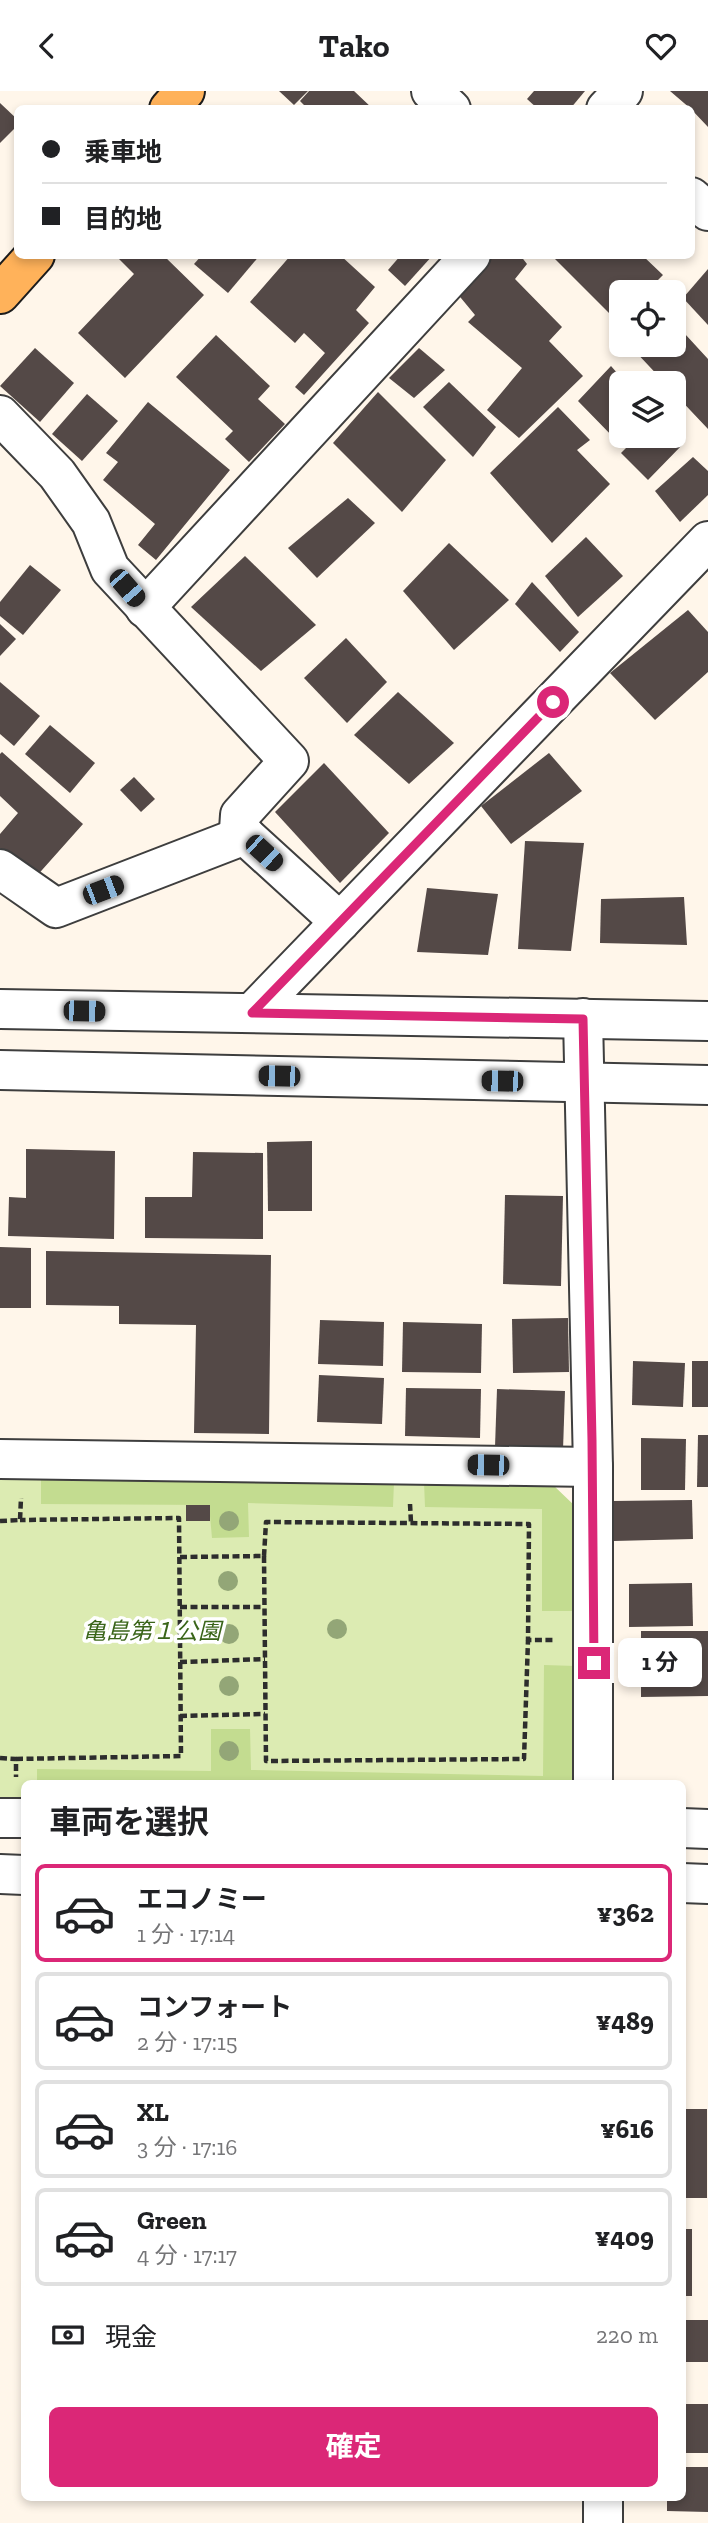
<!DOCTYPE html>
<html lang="ja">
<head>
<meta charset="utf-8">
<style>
  body { margin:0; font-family:"Zilla Slab","Noto Sans JP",serif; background:#f2f2f2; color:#202124; height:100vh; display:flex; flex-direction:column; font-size:26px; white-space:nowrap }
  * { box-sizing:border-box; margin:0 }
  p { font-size:23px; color:#757577 }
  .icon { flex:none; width:38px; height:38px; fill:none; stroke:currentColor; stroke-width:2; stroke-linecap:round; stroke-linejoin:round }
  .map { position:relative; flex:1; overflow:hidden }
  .panel { position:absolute; left:21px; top:1689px; width:665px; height:721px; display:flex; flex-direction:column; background:#fff; border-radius:10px; box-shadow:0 4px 10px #0003 }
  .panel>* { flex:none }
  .top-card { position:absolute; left:14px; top:14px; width:681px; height:154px; border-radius:10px; box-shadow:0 4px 10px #0003; display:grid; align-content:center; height:154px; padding:0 28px; background:#fff }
  .buttons { position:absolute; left:609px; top:189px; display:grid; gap:14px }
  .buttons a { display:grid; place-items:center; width:77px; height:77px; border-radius:10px; background:#fff; box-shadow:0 4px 10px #0003; font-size:35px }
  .end { position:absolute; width:32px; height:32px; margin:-16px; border:9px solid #db2777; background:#fff; box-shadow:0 0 0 4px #fff }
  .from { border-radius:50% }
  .bubble { position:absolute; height:49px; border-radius:10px; background:#fff; box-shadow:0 4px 10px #0003; font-size:23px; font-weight:700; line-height:49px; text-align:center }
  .car { position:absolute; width:21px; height:42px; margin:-21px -10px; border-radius:9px; box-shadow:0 0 5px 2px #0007; background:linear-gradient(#222 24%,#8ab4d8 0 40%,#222 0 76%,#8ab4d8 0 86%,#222 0) }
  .top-card b { display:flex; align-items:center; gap:24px; height:66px; font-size:26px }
  .top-card b+b { border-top:2px solid #e0e0e0 }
  .top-card i { width:18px; height:18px; background:#202124 }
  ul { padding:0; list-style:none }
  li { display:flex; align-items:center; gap:21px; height:98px; margin:0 14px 10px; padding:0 14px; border:4px solid #e0e0e0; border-radius:10px }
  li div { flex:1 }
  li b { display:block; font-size:26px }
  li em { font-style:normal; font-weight:700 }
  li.on { border-color:#db2777 }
  li>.icon { width:63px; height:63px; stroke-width:1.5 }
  h2 { padding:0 28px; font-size:32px; line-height:84px }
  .pay { display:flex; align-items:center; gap:18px; height:77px; padding:0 28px; font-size:26px }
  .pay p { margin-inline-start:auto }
  .action { display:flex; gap:14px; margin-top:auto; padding:14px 28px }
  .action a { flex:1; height:80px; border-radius:10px; background:#db2777; color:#fff; font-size:28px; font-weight:700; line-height:80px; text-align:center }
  header { display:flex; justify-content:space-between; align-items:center; height:91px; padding:0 28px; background:#fff; font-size:32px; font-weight:700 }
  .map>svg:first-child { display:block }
  .green { fill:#dcebb2 }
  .forest { fill:#c3dc90 }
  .building { fill:#544947 }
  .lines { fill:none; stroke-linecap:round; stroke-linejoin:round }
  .minor-casing { stroke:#3e3e3e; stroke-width:42 }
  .major-casing { stroke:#1c1c1c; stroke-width:42 }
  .path { stroke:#2d2d2d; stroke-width:4.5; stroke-dasharray:7 3.5; stroke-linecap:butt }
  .minor { stroke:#fff; stroke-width:38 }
  .major { stroke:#ffb25a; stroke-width:38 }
  .tree { fill:#93a677 }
  .route { stroke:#db2777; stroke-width:9 }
  .labels { text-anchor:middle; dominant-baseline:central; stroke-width:7; stroke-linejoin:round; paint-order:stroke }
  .park-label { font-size:23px; font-style:italic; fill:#3a6519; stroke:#fff }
</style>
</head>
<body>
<header><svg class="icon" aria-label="back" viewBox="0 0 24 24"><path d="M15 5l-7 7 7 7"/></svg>Tako<svg class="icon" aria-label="heart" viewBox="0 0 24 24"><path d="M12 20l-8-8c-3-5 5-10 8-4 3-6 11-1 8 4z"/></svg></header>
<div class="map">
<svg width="708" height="2432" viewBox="0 0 708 2432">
  <rect width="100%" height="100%" fill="#fff6ea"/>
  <path class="green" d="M0,1387L424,1391L576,1416L577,1692H24V1709H0Z"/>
  <g class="forest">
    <path d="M41,1389L394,1391L393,1416L248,1412L249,1446L212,1447L209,1414L41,1413Z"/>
    <path d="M424,1391L552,1393L576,1416L577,1520H542V1418L425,1416Z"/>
    <path d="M544,1574L576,1575L577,1692H37V1678L211,1680V1638H250L251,1679L543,1685Z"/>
  </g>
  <g class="building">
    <path d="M279,0H308L294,14Z"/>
    <path d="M309,0H354L373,18H305L306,16L300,10Z"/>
    <path d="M534,0H585L570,18H538L527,8Z"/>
    <path d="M670,0H708V36L691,18Z"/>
    <path d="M0,12L18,29V34L0,52Z"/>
    <path d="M115,164H163L204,204L125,287L78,242L134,183Z"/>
    <path d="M202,164H260L228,202L194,173Z"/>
    <path d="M291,164H340L375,196L356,219L369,232L304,304L295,296L325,262L304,242L295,252L250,211Z"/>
    <path d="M401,164H433L405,195L388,179Z"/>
    <path d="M491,164H520L527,173L515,188L562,236L549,250L583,285L519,347L487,319L522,277L468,231L475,224L456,201Z"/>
    <path d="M551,164H642L663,184L646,201H621V226L617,230Z"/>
    <path d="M708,178V234L683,207Z"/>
    <path d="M674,231L708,268V338L674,302V292H665L632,257L635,254H674Z"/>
    <path d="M216,244L270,295L258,308L285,333L249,371L225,348L233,340L176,286Z"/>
    <path d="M35,257L74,292L40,331L0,295Z"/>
    <path d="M419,257L445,279L414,307L389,287Z"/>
    <path d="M611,275L626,292H621V346L617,350L578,310Z"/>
    <path d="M449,291L496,336L473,366L423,316Z"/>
    <path d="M378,301L446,369L402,421L333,352Z"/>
    <path d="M87,303L118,330L82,370L52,343Z"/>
    <path d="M148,311L230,379L156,469L138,454L155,433L103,389L118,371L106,362Z"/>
    <path d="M558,316L590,349L577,359L610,393L552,452L490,382Z"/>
    <path d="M674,340L684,352L648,389L621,362L638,345H674Z"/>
    <path d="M693,366L708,380V404L680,431L655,400Z"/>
    <path d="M348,407L375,432L317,487L288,457Z"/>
    <path d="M586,446L623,485L578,526L545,485Z"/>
    <path d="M449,452L509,509L454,559L403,500Z"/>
    <path d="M245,465L316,534L261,580L191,516Z"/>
    <path d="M30,474L61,499L23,544L0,525V511Z"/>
    <path d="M532,491L579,541L560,561L515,513Z"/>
    <path d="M688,519L708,541V581L655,629L610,582Z"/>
    <path d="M0,533L16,548L0,565Z"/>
    <path d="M346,547L387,591L347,632L304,587Z"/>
    <path d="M0,591L40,625L14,655L0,643Z"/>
    <path d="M398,601L454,652L409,693L354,644Z"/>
    <path d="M50,634L95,672L70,702L25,663Z"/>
    <path d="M2,661L83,733L34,788L0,757V743L18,722L0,705V663Z"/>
    <path d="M549,662L582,700L511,753L481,715Z"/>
    <path d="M324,672L389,742L340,792L275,721Z"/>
    <path d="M134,686L155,708L141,721L120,699Z"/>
    <path d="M525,750L584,752L571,860L518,858Z"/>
    <path d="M427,797L498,803L488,864L417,861Z"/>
    <path d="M684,806L687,854L600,852L601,808Z"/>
    <path d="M312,1050V1120H268L267,1051Z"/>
    <path d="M26,1058L115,1060L114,1148L8,1145L9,1106L26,1107Z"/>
    <path d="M193,1061L263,1062V1148L145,1147V1106H192Z"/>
    <path d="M505,1104L563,1105L561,1195L503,1193Z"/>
    <path d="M0,1156L31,1157V1217H0Z"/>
    <path d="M46,1160L271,1164L269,1343L194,1342L196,1234L119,1233V1215L46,1214Z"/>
    <path d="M568,1227L569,1281L513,1282L512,1228Z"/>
    <path d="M320,1229L384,1231L383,1275L318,1273Z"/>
    <path d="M403,1231L482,1233L481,1282L402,1281Z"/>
    <path d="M633,1270L685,1272L683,1316L632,1314Z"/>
    <rect x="692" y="1270" width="16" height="46"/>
    <path d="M319,1284L384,1287L382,1333L317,1331Z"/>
    <path d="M406,1297L481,1298L480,1347L405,1345Z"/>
    <path d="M497,1298L565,1300L563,1359L495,1356Z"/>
    <path d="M698,1344H708V1396H697Z"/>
    <path d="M641,1347L686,1348L685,1399H641Z"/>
    <path d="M692,1409L693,1448L614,1450L613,1410Z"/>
    <rect x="186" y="1414" width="24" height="16"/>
    <path d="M692,1492L693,1535L629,1536V1493Z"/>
    <path d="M641,1540H708V1605L641,1606Z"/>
    <rect x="682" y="2018" width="25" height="89"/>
    <rect x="682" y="2138" width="10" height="67"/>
    <rect x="682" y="2229" width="26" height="42"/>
    <rect x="682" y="2313" width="26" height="49"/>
    <path d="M682,2376H708V2421L667,2420V2406H682Z"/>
  </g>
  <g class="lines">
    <g class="minor-casing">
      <g id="minor">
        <path d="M431,0L451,18"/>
        <path d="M606,18L623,0"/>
        <path d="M691,106L708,120"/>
        <path d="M0,324L57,383L91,431L110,478L289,670L240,724L239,739L340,831"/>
        <path d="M145,517L471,164"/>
        <path d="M0,778L56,817L245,744"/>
        <path d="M0,918L708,930"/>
        <path d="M252,922L708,450"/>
        <path d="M583,927L593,1376V1692"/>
        <path d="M0,979L708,994"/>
        <path d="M0,1368L593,1376"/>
        <path d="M0,1727H24"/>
        <path d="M682,1737L708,1738"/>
        <path d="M0,1783L24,1784"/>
        <path d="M682,1792L708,1793"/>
        <path d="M603,2406V2432"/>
      </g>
    </g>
    <g class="major-casing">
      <g id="major">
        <path d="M169,18L185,0"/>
        <path d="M0,203L35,164"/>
      </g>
    </g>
    <g class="path">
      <path d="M410,1413L411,1432"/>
      <path d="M0,1430L20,1429L21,1407"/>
      <path d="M264,1465L266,1670L524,1668L528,1549"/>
      <path d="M180,1466L264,1465L266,1431L529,1433L528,1549H555"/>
      <path d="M180,1516H264"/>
      <path d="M180,1571L265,1568"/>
      <path d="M180,1625L265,1623"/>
      <path d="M0,1667L16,1668V1686"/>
      <path d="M16,1668L181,1665L179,1427L20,1429"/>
    </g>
    <use href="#minor" class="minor"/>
    <use href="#major" class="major"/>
  </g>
  <g class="tree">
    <circle cx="229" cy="1430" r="10"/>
    <circle cx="228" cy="1490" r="10"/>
    <circle cx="337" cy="1538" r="10"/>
    <circle cx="229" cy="1543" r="10"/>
    <circle cx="229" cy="1595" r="10"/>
    <circle cx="229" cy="1660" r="10"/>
  </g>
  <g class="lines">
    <path class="route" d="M553,611L252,922L583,928L592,1349L594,1572"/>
  </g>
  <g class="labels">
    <g class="park-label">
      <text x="152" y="1540">亀島第１公園</text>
    </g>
  </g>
</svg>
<div class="buttons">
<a><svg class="icon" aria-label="locate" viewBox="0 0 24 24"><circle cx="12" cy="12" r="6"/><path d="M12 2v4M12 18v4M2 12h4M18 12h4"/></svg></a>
<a><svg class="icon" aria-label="layers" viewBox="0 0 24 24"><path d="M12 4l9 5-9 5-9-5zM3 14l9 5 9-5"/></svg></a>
</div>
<i class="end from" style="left:553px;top:611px"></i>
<i class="end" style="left:594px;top:1572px"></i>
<div class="bubble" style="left:618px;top:1547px;width:84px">1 分</div>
<i class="car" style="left:127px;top:497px;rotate:139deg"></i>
<i class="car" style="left:264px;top:762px;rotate:133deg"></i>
<i class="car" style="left:103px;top:799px;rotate:69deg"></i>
<i class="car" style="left:84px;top:920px;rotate:91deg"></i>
<i class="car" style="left:279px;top:985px;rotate:271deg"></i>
<i class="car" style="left:502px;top:990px;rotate:271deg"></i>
<i class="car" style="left:488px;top:1374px;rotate:271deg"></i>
<div class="top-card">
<b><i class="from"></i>乗車地</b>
<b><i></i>目的地</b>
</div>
<section class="panel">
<h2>車両を選択</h2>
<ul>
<li class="on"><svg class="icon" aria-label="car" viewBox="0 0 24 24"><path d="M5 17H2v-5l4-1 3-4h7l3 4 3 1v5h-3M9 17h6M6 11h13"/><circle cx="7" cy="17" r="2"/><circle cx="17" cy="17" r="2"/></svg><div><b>エコノミー</b><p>1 分 · 17:14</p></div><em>¥362</em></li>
<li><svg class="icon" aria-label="car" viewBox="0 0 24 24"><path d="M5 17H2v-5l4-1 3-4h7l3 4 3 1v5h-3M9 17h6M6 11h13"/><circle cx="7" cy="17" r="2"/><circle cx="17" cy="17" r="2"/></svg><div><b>コンフォート</b><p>2 分 · 17:15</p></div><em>¥489</em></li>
<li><svg class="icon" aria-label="car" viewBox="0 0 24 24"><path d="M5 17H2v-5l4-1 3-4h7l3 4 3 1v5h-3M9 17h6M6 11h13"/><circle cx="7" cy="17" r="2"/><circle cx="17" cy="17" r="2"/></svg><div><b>XL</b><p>3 分 · 17:16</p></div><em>¥616</em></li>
<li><svg class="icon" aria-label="car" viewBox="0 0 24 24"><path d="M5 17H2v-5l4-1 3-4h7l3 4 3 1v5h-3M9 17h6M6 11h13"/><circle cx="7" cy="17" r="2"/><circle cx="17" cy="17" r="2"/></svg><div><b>Green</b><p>4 分 · 17:17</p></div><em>¥409</em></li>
</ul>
<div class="pay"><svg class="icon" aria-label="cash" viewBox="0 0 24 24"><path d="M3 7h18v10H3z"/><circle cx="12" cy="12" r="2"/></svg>現金<p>220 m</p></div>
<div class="action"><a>確定</a></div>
</section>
</div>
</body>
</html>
